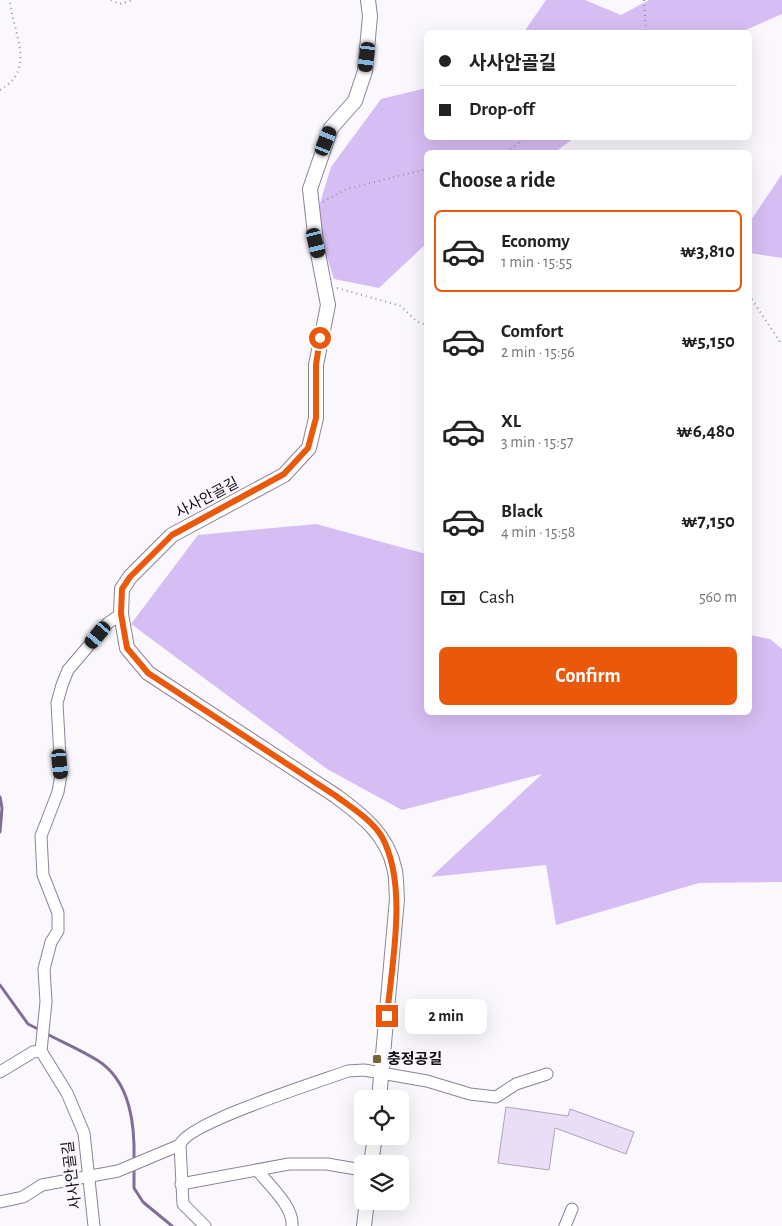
<!DOCTYPE html>
<html lang="en">
<head>
<meta charset="utf-8">
<style>
  body { margin:0; font-family:"Alegreya Sans","Noto Sans KR",sans-serif; background:#f6f6f6; color:#222; height:100vh; display:flex; flex-direction:column; font-size:19px; white-space:nowrap }
  * { box-sizing:border-box; margin:0 }
  p { font-size:16px; color:#767676 }
  .icon { flex:none; width:28px; height:28px; fill:none; stroke:currentColor; stroke-width:2; stroke-linecap:round; stroke-linejoin:round }
  .map { position:relative; flex:1; overflow:hidden }
  .side { position:absolute; left:424px; top:150px; width:328px; height:565px; display:flex; flex-direction:column; background:#fff; border-radius:8px; box-shadow:0 5px 20px #0002 }
  .side>* { flex:none }
  .banner { position:absolute; left:424px; top:30px; width:328px; height:110px; border-radius:8px; box-shadow:0 5px 20px #0002; display:grid; align-content:center; height:110px; padding:0 15px; background:#fff }
  .tools { position:absolute; left:354px; top:1090px; display:grid; gap:10px }
  .tools a { display:grid; place-items:center; width:55px; height:55px; border-radius:8px; background:#fff; box-shadow:0 5px 20px #0002; font-size:25px }
  .end { position:absolute; width:22px; height:22px; margin:-11px; border:6px solid #ea580c; background:#fff; box-shadow:0 0 0 2px #fff }
  .from { border-radius:50% }
  .bubble { position:absolute; height:35px; border-radius:8px; background:#fff; box-shadow:0 5px 20px #0002; font-size:16px; font-weight:700; line-height:35px; text-align:center }
  .car { position:absolute; width:15px; height:30px; margin:-15px -8px; border-radius:6px; box-shadow:0 0 4px 1px #0007; background:linear-gradient(#222 24%,#8ab4d8 0 40%,#222 0 76%,#8ab4d8 0 86%,#222 0) }
  .banner b { display:flex; align-items:center; gap:18px; height:48px; font-size:19px }
  .banner b+b { border-top:1px solid #e0e0e0 }
  .banner i { width:12px; height:12px; background:#222 }
  ul { padding:0; list-style:none }
  li { display:flex; align-items:center; gap:15px; height:82px; margin:0 10px 8px; padding:0 5px; border:2px solid transparent; border-radius:8px }
  li div { flex:1 }
  li b { display:block; font-size:19px }
  li em { font-style:normal; font-weight:700 }
  li.on { border-color:#ea580c }
  li>.icon { width:45px; height:45px; stroke-width:1.5 }
  h2 { padding:0 15px; font-size:22px; line-height:60px }
  .pay { display:flex; align-items:center; gap:12px; height:55px; padding:0 15px; font-size:19px }
  .pay p { margin-inline-start:auto }
  .action { display:flex; gap:10px; margin-top:auto; padding:10px 15px }
  .action a { flex:1; height:58px; border-radius:8px; background:#ea580c; color:#fff; font-size:20px; font-weight:700; line-height:58px; text-align:center }
  .map>svg:first-child { display:block }
  .green { fill:#d6bdf3 }
  .lines { fill:none; stroke-linecap:round; stroke-linejoin:round }
  .stream { stroke:#816d97; stroke-width:3 }
  .building { fill:#e9def6; stroke:#aca1ba }
  .minor-casing { stroke:#8d829a; stroke-width:13 }
  .tertiary-casing { stroke:#8d829a; stroke-width:16 }
  .path { stroke:#97949b; stroke-width:2; stroke-dasharray:1 4; stroke-linecap:butt }
  .minor { stroke:#fff; stroke-width:11 }
  .tertiary { stroke:#fff; stroke-width:14 }
  .route { stroke:#ea580c; stroke-width:6 }
  .poi-dot { fill:#746735; stroke:#faf8fd; stroke-width:2 }
  .labels { text-anchor:middle; dominant-baseline:central; stroke-width:4.5; stroke-linejoin:round; paint-order:stroke }
  .street-label { font-size:15px; fill:#130e17; stroke:#faf8fd }
  .poi-label { font-size:15px; font-weight:bold; fill:#130e17; stroke:#faf8fd; text-anchor:start }
</style>
</head>
<body>
<div class="map">
<svg width="782" height="1226" viewBox="0 0 782 1226">
  <rect width="100%" height="100%" fill="#faf8fd"/>
  <g class="green">
    <path d="M546,0H585L621,15L649,0H782V14L741,32H524Z"/>
    <path d="M426,88V138H574L555,152H426V244L379,288L334,279L315,220L331,167L381,99Z"/>
    <path d="M782,174V258L749,253V223Z"/>
    <path d="M316,524L426,554V712H749V635L770,639L782,649V882L699,883L556,925L546,865L431,877L542,774L402,810L327,769L131,624L198,535Z"/>
  </g>
  <g class="lines">
    <g class="stream">
      <path d="M0,797L2,808L0,832"/>
      <path d="M0,985L28,1024L40,1030"/>
      <path d="M45,1033C62,1042 81,1050 97,1060C131,1081 135,1126 134,1161"/>
      <path d="M134,1168V1188L143,1202L172,1226"/>
    </g>
  </g>
  <path class="building" d="M506,1107L568,1116L570,1109L634,1132L626,1154L555,1128L549,1170L498,1163Z"/>
  <g class="lines">
    <g class="minor-casing">
      <g id="minor">
        <path d="M0,1072L33,1052L41,1051"/>
        <path d="M257,1170C269,1185 294,1207 292,1226"/>
        <path d="M181,1184L289,1164H327L362,1170"/>
        <path d="M0,1202L23,1197L42,1185L118,1171L180,1145"/>
        <path d="M94,1226L84,1133L67,1093L41,1051L46,1002L44,969L51,942L58,931V913L43,875L41,836L58,792L61,775L57,703L62,685L68,670L108,623L121,614"/>
        <path d="M205,1226L183,1204L180,1145C186,1123 321,1081 348,1071L364,1070L427,1081L470,1094L496,1097L516,1084L547,1074"/>
        <path d="M565,1226L572,1209"/>
      </g>
    </g>
    <g class="tertiary-casing">
      <g id="tertiary">
        <path d="M368,0L370,16L365,71L355,101L331,128L310,189L316,243L328,305L316,365V418L309,448L284,475L172,535L130,577L122,589L121,614L127,648L148,673L336,796C362,815 387,835 394,867C397,877 396,889 397,899L379,1099"/>
        <path d="M371,1164L375,1136"/>
        <path d="M364,1226L367,1201"/>
      </g>
    </g>
    <g class="path">
      <path d="M111,0L119,4L134,0"/>
      <path d="M644,0L646,32"/>
      <path d="M0,90C38,68 12,33 10,0"/>
      <path d="M506,152L525,138"/>
      <path d="M323,202L347,189L426,169"/>
      <path d="M337,288L401,306L416,321L426,325"/>
      <path d="M749,295L782,345"/>
    </g>
    <use href="#minor" class="minor"/>
    <use href="#tertiary" class="tertiary"/>
  </g>
  <g class="lines">
    <path class="route" d="M320,338L316,365V418L308,448L284,474L172,535L130,577L122,589L121,614L127,648L148,673L336,796C352,808 372,820 382,837C408,885 392,962 387,1016"/>
  </g>
  <rect class="poi-dot" x="372" y="1054" width="10" height="10" rx="2.5"/>
  <g class="labels">
    <g class="street-label">
      <text transform="translate(207 498) rotate(-28)">사사안골길</text>
      <text transform="translate(72 1175) rotate(-97)">사사안골길</text>
    </g>
    <g class="poi-label">
      <text x="387" y="1059">충정공길</text>
    </g>
  </g>
</svg>
<div class="tools">
<a><svg class="icon" aria-label="locate" viewBox="0 0 24 24"><circle cx="12" cy="12" r="6"/><path d="M12 2v4M12 18v4M2 12h4M18 12h4"/></svg></a>
<a><svg class="icon" aria-label="layers" viewBox="0 0 24 24"><path d="M12 4l9 5-9 5-9-5zM3 14l9 5 9-5"/></svg></a>
</div>
<i class="end from" style="left:320px;top:338px"></i>
<i class="end" style="left:387px;top:1016px"></i>
<div class="bubble" style="left:405px;top:999px;width:82px">2 min</div>
<i class="car" style="left:367px;top:57px;rotate:187deg"></i>
<i class="car" style="left:326px;top:141px;rotate:22deg"></i>
<i class="car" style="left:316px;top:243px;rotate:166deg"></i>
<i class="car" style="left:98px;top:635px;rotate:220deg"></i>
<i class="car" style="left:60px;top:764px;rotate:174deg"></i>
<div class="banner">
<b><i class="from"></i>사사안골길</b>
<b><i></i>Drop-off</b>
</div>
<section class="side">
<h2>Choose a ride</h2>
<ul>
<li class="on"><svg class="icon" aria-label="car" viewBox="0 0 24 24"><path d="M5 17H2v-5l4-1 3-4h7l3 4 3 1v5h-3M9 17h6M6 11h13"/><circle cx="7" cy="17" r="2"/><circle cx="17" cy="17" r="2"/></svg><div><b>Economy</b><p>1 min · 15:55</p></div><em>₩3,810</em></li>
<li><svg class="icon" aria-label="car" viewBox="0 0 24 24"><path d="M5 17H2v-5l4-1 3-4h7l3 4 3 1v5h-3M9 17h6M6 11h13"/><circle cx="7" cy="17" r="2"/><circle cx="17" cy="17" r="2"/></svg><div><b>Comfort</b><p>2 min · 15:56</p></div><em>₩5,150</em></li>
<li><svg class="icon" aria-label="car" viewBox="0 0 24 24"><path d="M5 17H2v-5l4-1 3-4h7l3 4 3 1v5h-3M9 17h6M6 11h13"/><circle cx="7" cy="17" r="2"/><circle cx="17" cy="17" r="2"/></svg><div><b>XL</b><p>3 min · 15:57</p></div><em>₩6,480</em></li>
<li><svg class="icon" aria-label="car" viewBox="0 0 24 24"><path d="M5 17H2v-5l4-1 3-4h7l3 4 3 1v5h-3M9 17h6M6 11h13"/><circle cx="7" cy="17" r="2"/><circle cx="17" cy="17" r="2"/></svg><div><b>Black</b><p>4 min · 15:58</p></div><em>₩7,150</em></li>
</ul>
<div class="pay"><svg class="icon" aria-label="cash" viewBox="0 0 24 24"><path d="M3 7h18v10H3z"/><circle cx="12" cy="12" r="2"/></svg>Cash<p>560 m</p></div>
<div class="action"><a>Confirm</a></div>
</section>
</div>
</body>
</html>
